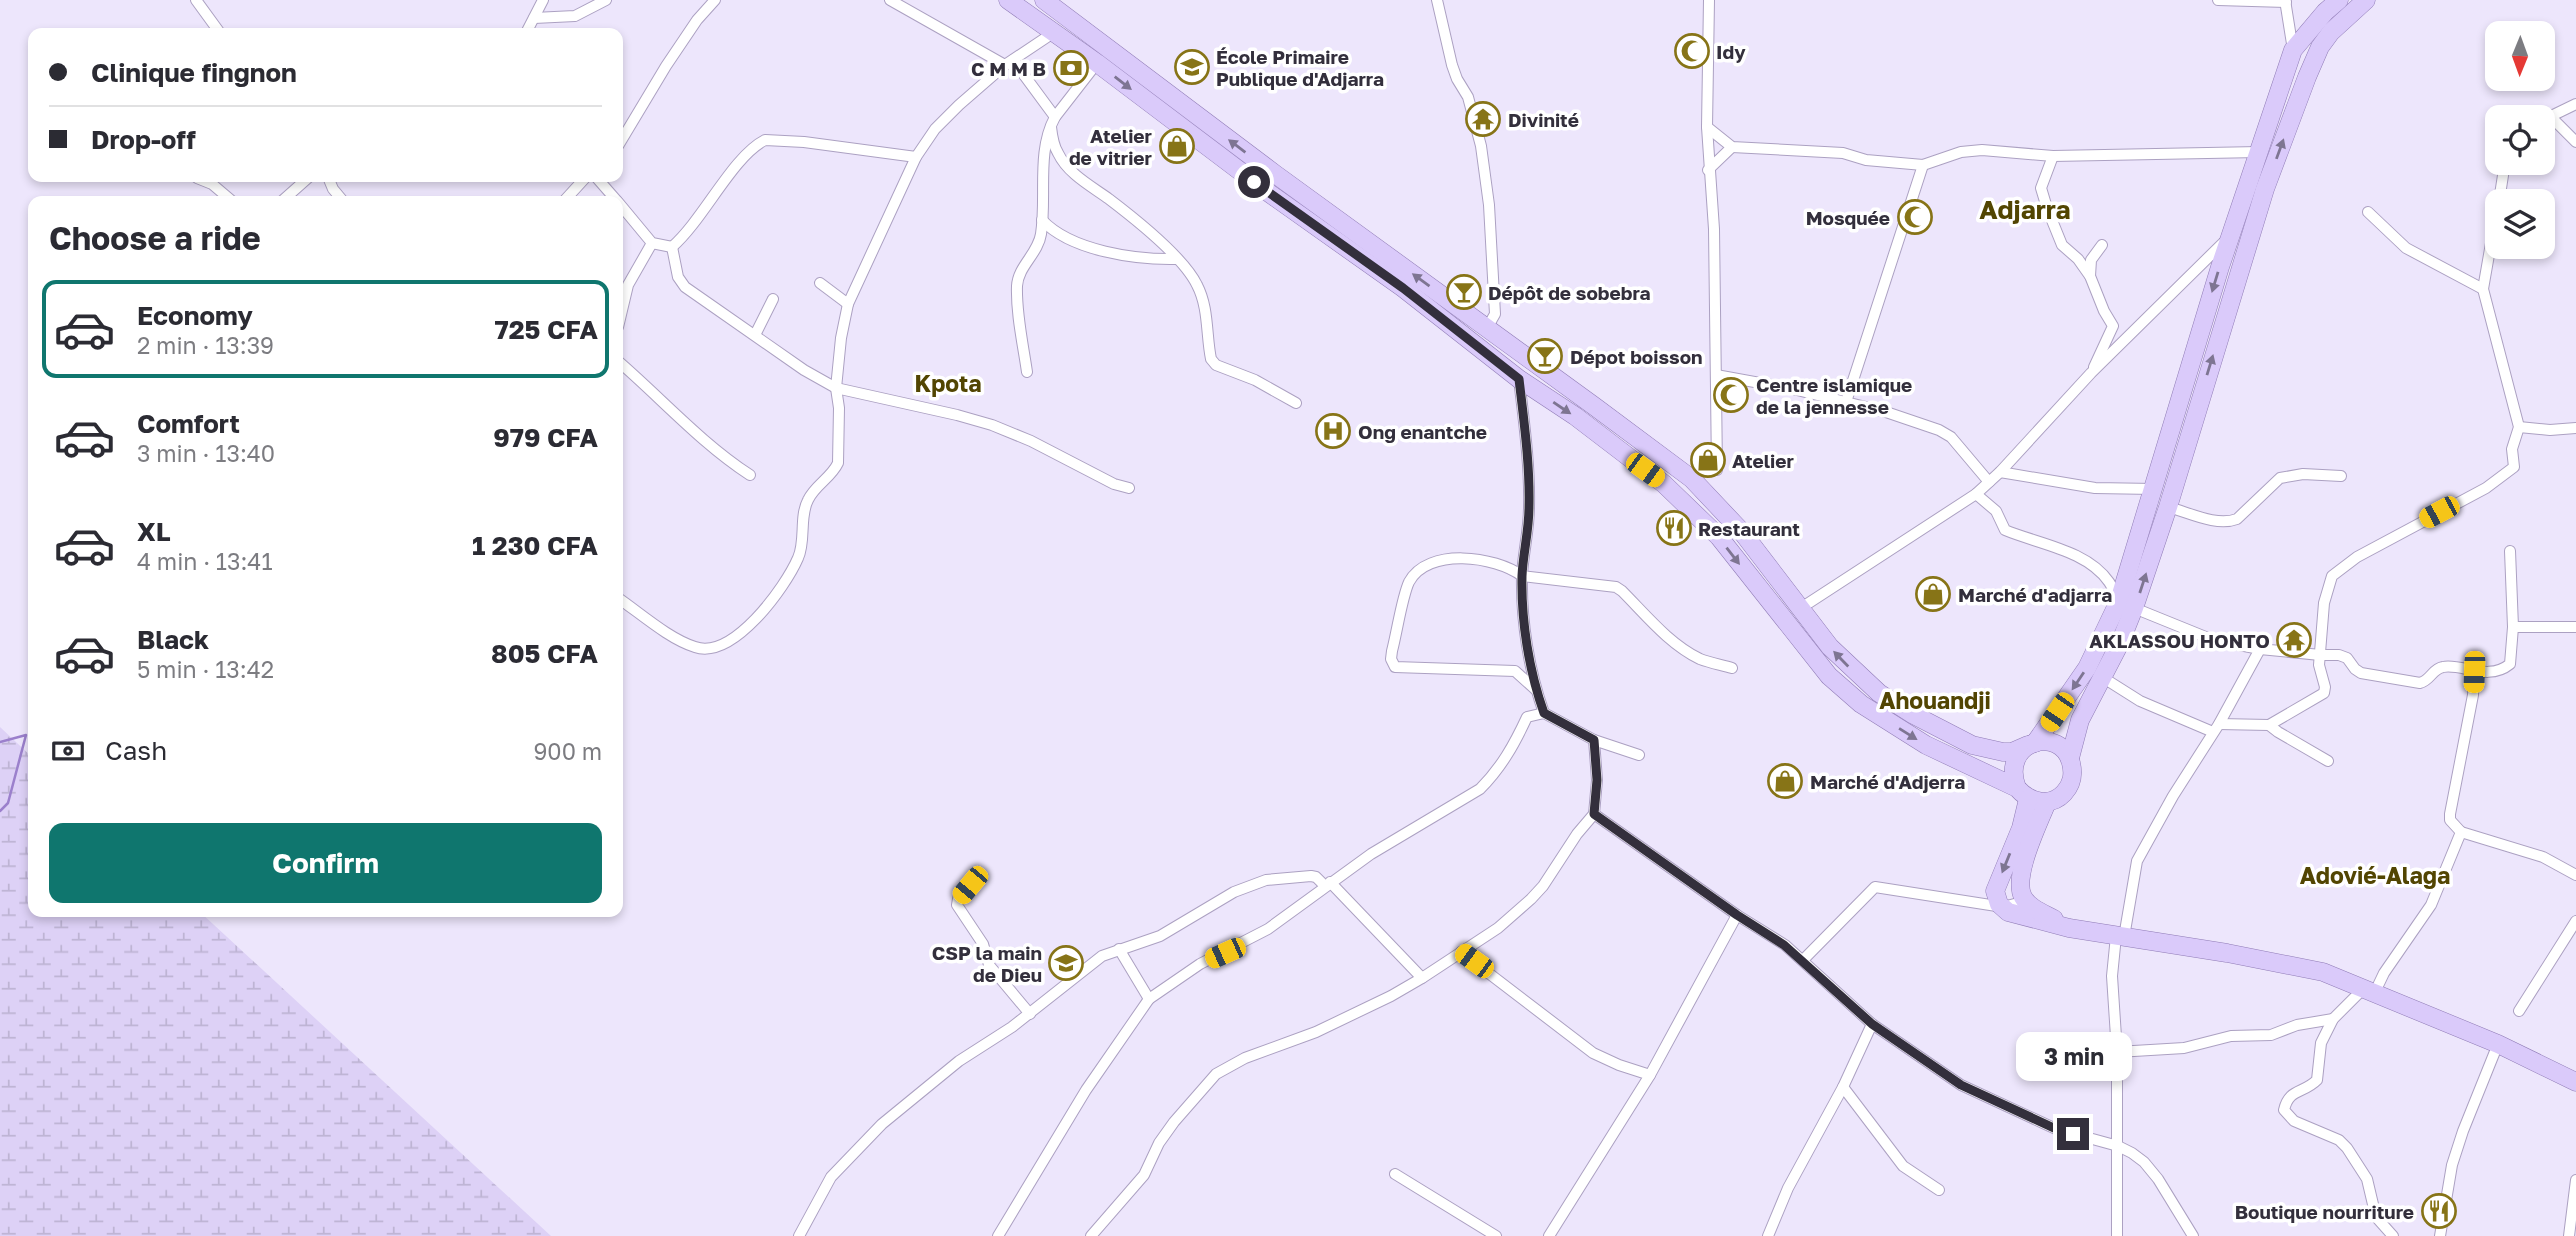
<!DOCTYPE html>
<html lang="en">
<head>
<meta charset="utf-8">
<style>
  body { margin:0; font-family:"Golos Text",sans-serif; background:#f7f7f7; color:#2b2b33; height:100vh; display:flex; flex-direction:column; font-size:26px; white-space:nowrap }
  * { box-sizing:border-box; margin:0 }
  p { font-size:23px; color:#7c7c81 }
  .icon { flex:none; width:38px; height:38px; fill:none; stroke:currentColor; stroke-width:2; stroke-linecap:round; stroke-linejoin:round }
  .map { position:relative; flex:1; overflow:hidden }
  .side { position:absolute; left:28px; top:196px; width:595px; height:721px; display:flex; flex-direction:column; background:#fff; border-radius:14px; box-shadow:0 4px 10px #0003 }
  .side>* { flex:none }
  .banner { position:absolute; left:28px; top:28px; width:595px; height:154px; border-radius:14px; box-shadow:0 4px 10px #0003; display:grid; align-content:center; height:154px; padding:0 21px; background:#fff }
  .needle { width:46px; rotate:181deg }
  .tools { position:absolute; left:2485px; top:21px; display:grid; gap:14px }
  .tools a { display:grid; place-items:center; width:70px; height:70px; border-radius:14px; background:#fff; box-shadow:0 4px 10px #0003; font-size:35px }
  .end { position:absolute; width:32px; height:32px; margin:-16px; border:9px solid #332f3c; background:#fff; box-shadow:0 0 0 4px #fff }
  .from { border-radius:50% }
  .bubble { position:absolute; height:49px; border-radius:14px; background:#fff; box-shadow:0 4px 10px #0003; font-size:23px; font-weight:700; line-height:49px; text-align:center }
  .car { position:absolute; width:21px; height:42px; margin:-21px -10px; border-radius:9px; box-shadow:0 0 5px 2px #0007; background:linear-gradient(#f5c518 24%,#345 0 40%,#f5c518 0 76%,#345 0 86%,#f5c518 0) }
  .banner b { display:flex; align-items:center; gap:24px; height:66px; font-size:26px }
  .banner b+b { border-top:2px solid #e1e1e2 }
  .banner i { width:18px; height:18px; background:#2b2b33 }
  ul { padding:0; list-style:none }
  li { display:flex; align-items:center; gap:21px; height:98px; margin:0 14px 10px; padding:0 7px; border:4px solid transparent; border-radius:14px }
  li div { flex:1 }
  li b { display:block; font-size:26px }
  li em { font-style:normal; font-weight:700 }
  li.current { border-color:#0f766e }
  li>.icon { width:63px; height:63px; stroke-width:1.5 }
  h2 { padding:0 21px; font-size:32px; line-height:84px }
  .pay { display:flex; align-items:center; gap:18px; height:77px; padding:0 21px; font-size:26px }
  .pay p { margin-inline-start:auto }
  .button { display:flex; gap:14px; margin-top:auto; padding:14px 21px }
  .button a { flex:1; height:80px; border-radius:14px; background:#0f766e; color:#fff; font-size:28px; font-weight:700; line-height:80px; text-align:center }
  .map>svg:first-child { display:block }
  .wetland { fill:url(#wetland-marsh) }
  .lines { fill:none; stroke-linecap:round; stroke-linejoin:round }
  .stream { stroke:#9b80cc; stroke-width:2.5 }
  .minor-casing { stroke:#aca1c2; stroke-width:12 }
  .primary-casing { stroke:#907cb6; stroke-width:19 }
  .minor { stroke:#fff; stroke-width:10 }
  .primary { stroke:#dacafa; stroke-width:18 }
  .oneway { fill:#7e7592 }
  .route { stroke:#332f3c; stroke-width:9 }
  .labels { text-anchor:middle; dominant-baseline:central; stroke-width:7; stroke-linejoin:round; paint-order:stroke }
  .poi-label { font-size:19px; font-weight:bold; fill:#332f3c; stroke:#fff; text-anchor:start }
  .quarter-label { font-size:23px; font-weight:bold; fill:#524502; stroke:#fff }
  .district-label { font-size:26px; font-weight:bold; fill:#524502; stroke:#fff }
</style>
</head>
<body>
<div class="map">
<svg width="2576" height="1236" viewBox="0 0 2576 1236">
  <defs>
    <pattern id="wetland-marsh" width="20" height="14" patternUnits="userSpaceOnUse" patternTransform="scale(1.75)"><rect width="20" height="14" fill="#ddd1f6"/><path d="M1 5h8M5 5V1M11 12h8M15 12V8" fill="none" stroke="#beb4d4"/></pattern>
  </defs>
  <rect width="100%" height="100%" fill="#ede6fc"/>
  <path class="wetland" d="M0,727L33,758V912H200L551,1236H0Z"/>
  <g class="lines">
    <path class="stream" d="M0,742L26,735L8,803L0,811"/>
    <g class="minor-casing">
      <g id="minor">
        <path d="M196,0L220,33"/>
        <path d="M890,0L1005,65"/>
        <path d="M1437,0L1452,65L1457,79L1468,97L1481,146L1489,205L1495,314L1487,328"/>
        <path d="M1709,0L1707,127L1714,229L1717,470"/>
        <path d="M2218,0L2286,2"/>
        <path d="M2285,0L2293,50"/>
        <path d="M534,18L575,16L606,0"/>
        <path d="M526,33L543,0"/>
        <path d="M1013,60L1055,117"/>
        <path d="M2550,116L2576,142"/>
        <path d="M2543,120L2576,104"/>
        <path d="M1051,127C1052,136 1053,145 1058,153C1068,174 1091,186 1109,199C1134,218 1184,258 1197,285C1209,308 1206,335 1211,359L1216,365L1255,380L1296,403"/>
        <path d="M1707,127L1732,147L1843,153L1866,160L1923,165L1961,152L1982,150L2053,156L2259,152"/>
        <path d="M618,146L666,66L697,20L715,0"/>
        <path d="M2053,156L2041,188L2047,208L2062,245L2078,259L2090,276L2104,311L2113,326L2094,367"/>
        <path d="M1708,170L1732,147"/>
        <path d="M328,177L333,189L343,201"/>
        <path d="M596,177L617,201"/>
        <path d="M197,178L212,184L232,201"/>
        <path d="M282,201L309,177"/>
        <path d="M564,201L586,177"/>
        <path d="M2499,201L2504,169L2508,163"/>
        <path d="M618,202L652,243L672,247"/>
        <path d="M2368,212L2406,248L2483,289"/>
        <path d="M1042,220C1071,251 1136,260 1177,259"/>
        <path d="M672,247L678,277L685,287L804,370L836,388L957,415L992,425L1031,441L1114,484L1129,488"/>
        <path d="M672,247C704,219 732,157 765,140L804,142L916,157"/>
        <path d="M2090,276L2091,260L2102,245"/>
        <path d="M820,283L848,304"/>
        <path d="M618,327L628,285L652,243"/>
        <path d="M755,335L773,299"/>
        <path d="M618,361C662,399 701,443 750,475"/>
        <path d="M1027,372C1023,344 1016,314 1017,286C1018,266 1038,254 1041,234C1047,196 1036,152 1055,117L1097,63"/>
        <path d="M1716,375L1793,389L1886,412L1939,430L1951,437L1989,482"/>
        <path d="M1519,379C1524,422 1530,465 1529,507C1529,531 1523,553 1522,576C1521,621 1529,671 1544,713"/>
        <path d="M1846,402L1923,165"/>
        <path d="M2519,427L2550,430L2576,428"/>
        <path d="M2000,472L2095,488L2154,489"/>
        <path d="M1976,494L1996,511L2005,530C2038,544 2087,550 2109,582C2113,588 2116,595 2119,601"/>
        <path d="M2168,507C2188,512 2216,527 2237,519L2280,478L2303,474L2341,476"/>
        <path d="M618,598C640,613 669,639 695,647C733,660 785,588 798,558C806,541 799,517 808,500C815,485 831,478 838,463L839,408L836,388L841,338L848,304L916,157L935,129L959,105L1005,65L1053,33"/>
        <path d="M1801,608L1976,494L2000,472L2091,373L2225,241"/>
        <path d="M2134,608L2213,640L2260,649L2320,655H2339L2347,658L2355,669L2361,673L2420,683C2431,680 2432,669 2443,667C2462,663 2488,682 2510,664L2513,627L2510,551"/>
        <path d="M2513,627H2576"/>
        <path d="M2102,677L2140,701L2213,732"/>
        <path d="M1535,689L1515,671L1395,667L1391,659L1392,651C1397,632 1402,597 1409,582C1428,547 1495,556 1522,576L1616,587L1622,591C1646,615 1669,644 1700,659C1710,663 1722,665 1732,668"/>
        <path d="M2219,724L2269,725L2278,732L2328,761"/>
        <path d="M2269,725L2324,693L2325,687L2319,665L2324,603L2332,576L2357,557L2486,488L2514,467L2512,449L2519,427L2483,289L2497,209"/>
        <path d="M1594,814L1737,915L1785,945L1872,1024L1961,1085L2056,1129L2118,1146L2132,1153L2144,1162L2158,1179L2193,1236"/>
        <path d="M2461,832L2543,857L2576,875"/>
        <path d="M1330,882L1422,978"/>
        <path d="M970,885L958,899L957,905L983,944L989,965L1030,1014"/>
        <path d="M2116,936L2112,976L2117,1052V1236"/>
        <path d="M2124,937L2137,861L2173,796L2219,724L2260,649"/>
        <path d="M1119,949L1149,999"/>
        <path d="M1461,952L1593,1053L1619,1065L1650,1075"/>
        <path d="M1803,960L1875,887L2003,907L2026,901"/>
        <path d="M2362,990L2333,1019L2321,1043L2317,1080C2303,1094 2289,1088 2284,1110L2294,1121L2339,1140L2347,1148L2367,1179L2376,1217L2393,1236"/>
        <path d="M2374,994L2384,973L2431,905L2461,832L2450,820V814L2473,695L2474,672"/>
        <path d="M2519,1011L2576,921"/>
        <path d="M2117,1052L2184,1048L2231,1036L2271,1035L2297,1025L2333,1019"/>
        <path d="M1843,1087L1903,1166L1939,1190"/>
        <path d="M1395,1174L1496,1236"/>
        <path d="M799,1236L831,1177L882,1124L959,1061L1012,1027L1102,956L1160,936L1234,892L1266,880L1311,876L1316,877L1325,886"/>
        <path d="M998,1236L1086,1090L1149,999L1200,964L1268,929L1371,854L1480,789C1501,768 1514,745 1527,717L1544,713L1594,740L1639,755"/>
        <path d="M1091,1236L1144,1175L1159,1143L1174,1122L1216,1074L1245,1058L1316,1032L1391,996L1422,978L1498,928L1531,899L1543,886L1577,834L1594,814L1597,780L1594,740"/>
        <path d="M1549,1236L1650,1075L1737,915"/>
        <path d="M1768,1236L1788,1188L1843,1087L1872,1024"/>
        <path d="M2440,1236L2452,1165L2463,1131L2498,1044"/>
        <path d="M2569,1236L2576,1180"/>
      </g>
    </g>
    <g class="primary-casing">
      <g id="primary">
        <path d="M1008,0L1097,63L1269,193L1403,288L1519,379L1575,416L1664,484L1719,537L1829,676L1861,704L1926,745L2017,788C2029,802 2050,808 2064,793C2072,784 2074,775 2071,763C2061,724 1999,741 2017,788"/>
        <path d="M1044,0L1275,174L1594,406L1692,479L1742,532L1830,647L1879,693L1912,714L1972,745L2003,752H2012L2028,745"/>
        <path d="M2035,743L2087,668L2119,601L2220,267L2293,50L2325,12L2339,0"/>
        <path d="M2070,758L2080,720L2120,643L2134,608L2168,507L2265,189L2307,77L2320,47L2331,32L2366,0"/>
        <path d="M2028,799L2021,828L1995,891L1999,904L2008,912L2069,928L2227,953L2323,972L2498,1044L2576,1082"/>
        <path d="M2047,802C2039,823 2012,876 2023,897C2029,908 2043,913 2054,919"/>
      </g>
    </g>
    <use href="#minor" class="minor"/>
    <use href="#primary" class="primary"/>
  </g>
  <defs><path id="oneway-solid" d="M-6-.8H1V-3.2L6.5 0L1 3.2V.8H-6Z" transform="scale(1.75)"/></defs>
  <g class="oneway">
    <use href="#oneway-solid" transform="translate(1123 83) rotate(38)"/>
    <use href="#oneway-solid" transform="translate(1237 146) rotate(-143)"/>
    <use href="#oneway-solid" transform="translate(2280 149) rotate(-70)"/>
    <use href="#oneway-solid" transform="translate(1421 280) rotate(-144)"/>
    <use href="#oneway-solid" transform="translate(2215 282) rotate(107)"/>
    <use href="#oneway-solid" transform="translate(2210 365) rotate(-73)"/>
    <use href="#oneway-solid" transform="translate(1562 408) rotate(34)"/>
    <use href="#oneway-solid" transform="translate(1733 556) rotate(52)"/>
    <use href="#oneway-solid" transform="translate(2143 583) rotate(-72)"/>
    <use href="#oneway-solid" transform="translate(1841 659) rotate(-134)"/>
    <use href="#oneway-solid" transform="translate(2078 681) rotate(124)"/>
    <use href="#oneway-solid" transform="translate(1908 734) rotate(32)"/>
    <use href="#oneway-solid" transform="translate(2006 863) rotate(112)"/>
  </g>
  <g class="lines">
    <path class="route" d="M1254,182L1403,288L1519,379C1524,422 1530,464 1529,507C1529,531 1523,553 1522,576C1521,621 1529,671 1544,713L1594,740L1597,780L1594,814L1737,915L1784,945L1872,1024L1961,1085L2056,1129L2073,1134"/>
  </g>
  <defs>
    <g id="mosque-ring" transform="scale(1.75)"><circle r="9.5" fill="#fff" stroke="#877417" stroke-width="1.5"/><path d="M3.5-4.9A6 6 0 1 0 3.5 4.9A5 5 0 1 1 3.5-4.9Z" fill="#877417"/></g>
    <g id="school-ring" transform="scale(1.75)"><circle r="9.5" fill="#fff" stroke="#877417" stroke-width="1.5"/><path d="M0-5L7-2L0 1L-7-2ZM-4 1L0 2.5L4 1V4Q0 6-4 4Z" fill="#877417"/></g>
    <g id="bank-ring" transform="scale(1.75)"><circle r="9.5" fill="#fff" stroke="#877417" stroke-width="1.5"/><path d="M-6-4H6V4H-6ZM0-2.3a2.3 2.3 0 1 0 0 4.6a2.3 2.3 0 1 0 0-4.6Z" fill="#877417"/></g>
    <g id="temple-ring" transform="scale(1.75)"><circle r="9.5" fill="#fff" stroke="#877417" stroke-width="1.5"/><path d="M0-6L5-2H3V0L6.5 2.5H4V6H1.5V3h-3V6H-4V2.5H-6.5L-3 0V-2H-5Z" fill="#877417"/></g>
    <g id="shop-ring" transform="scale(1.75)"><circle r="9.5" fill="#fff" stroke="#877417" stroke-width="1.5"/><path d="M-5-2.5h2.3a2.7 3.5 0 0 1 5.4 0H5L5.5 6h-11ZM-1.5-2.5h3a1.5 2.3 0 0 0-3 0Z" fill="#877417"/></g>
    <g id="bar-ring" transform="scale(1.75)"><circle r="9.5" fill="#fff" stroke="#877417" stroke-width="1.5"/><path d="M-6-5H6L.8 .8V4.5H3.5V6h-7V4.5H-.8V.8Z" fill="#877417"/></g>
    <g id="hospital-ring" transform="scale(1.75)"><circle r="9.5" fill="#fff" stroke="#877417" stroke-width="1.5"/><path d="M-5-5h3v3.5h4V-5h3V5h-3V1.5h-4V5h-3Z" fill="#877417"/></g>
    <g id="restaurant-ring" transform="scale(1.75)"><circle r="9.5" fill="#fff" stroke="#877417" stroke-width="1.5"/><path d="M-5-6h1v4h1v-4h1v4h1v-4h1v5L-1.5 .5V6h-2V.5L-5-1ZM5-6V6H3V1.5H1.5Q1.5-4 5-6Z" fill="#877417"/></g>
  </defs>
  <g fill-rule="evenodd">
    <use href="#mosque-ring" x="1692" y="51"/>
    <use href="#school-ring" x="1192" y="67"/>
    <use href="#bank-ring" x="1071" y="68"/>
    <use href="#temple-ring" x="1483" y="119"/>
    <use href="#shop-ring" x="1177" y="146"/>
    <use href="#mosque-ring" x="1915" y="217"/>
    <use href="#bar-ring" x="1464" y="292"/>
    <use href="#bar-ring" x="1545" y="356"/>
    <use href="#mosque-ring" x="1731" y="395"/>
    <use href="#hospital-ring" x="1333" y="431"/>
    <use href="#shop-ring" x="1708" y="460"/>
    <use href="#restaurant-ring" x="1674" y="528"/>
    <use href="#shop-ring" x="1933" y="594"/>
    <use href="#temple-ring" x="2294" y="640"/>
    <use href="#shop-ring" x="1785" y="781"/>
    <use href="#school-ring" x="1066" y="963"/>
    <use href="#restaurant-ring" x="2439" y="1211"/>
  </g>
  <g class="labels">
    <g class="poi-label">
      <text x="1716" y="51">Idy</text>
      <text x="1216" y="56">École Primaire<tspan x="1216" dy="22">Publique d'Adjarra</tspan></text>
      <text x="1046" y="68" text-anchor="end">C M M B</text>
      <text x="1508" y="119">Divinité</text>
      <text x="1152" y="135" text-anchor="end">Atelier<tspan x="1152" dy="22">de vitrier</tspan></text>
      <text x="1890" y="217" text-anchor="end">Mosquée</text>
      <text x="1488" y="292">Dépôt de sobebra</text>
      <text x="1570" y="356">Dépot boisson</text>
      <text x="1756" y="384">Centre islamique<tspan x="1756" dy="22">de la jennesse</tspan></text>
      <text x="1358" y="431">Ong enantche</text>
      <text x="1732" y="460">Atelier</text>
      <text x="1698" y="528">Restaurant</text>
      <text x="1958" y="594">Marché d'adjarra</text>
      <text x="2270" y="640" text-anchor="end">AKLASSOU HONTO</text>
      <text x="1810" y="781">Marché d'Adjerra</text>
      <text x="1042" y="952" text-anchor="end">CSP la main<tspan x="1042" dy="22">de Dieu</tspan></text>
      <text x="2414" y="1211" text-anchor="end">Boutique nourriture</text>
    </g>
    <g class="quarter-label">
      <text x="948" y="383">Kpota</text>
      <text x="1935" y="700">Ahouandji</text>
      <text x="2375" y="875">Adovié-Alaga</text>
    </g>
    <g class="district-label">
      <text x="2025" y="209">Adjarra</text>
    </g>
  </g>
</svg>
<div class="tools">
<a><svg class="needle" viewBox="-14 -14 28 28"><path d="M0-13l5 13h-10z" fill="#e53935"/><path d="M0 13l5-13h-10z" fill="#7c7c81"/></svg></a>
<a><svg class="icon" aria-label="locate" viewBox="0 0 24 24"><circle cx="12" cy="12" r="6"/><path d="M12 2v4M12 18v4M2 12h4M18 12h4"/></svg></a>
<a><svg class="icon" aria-label="layers" viewBox="0 0 24 24"><path d="M12 4l9 5-9 5-9-5zM3 14l9 5 9-5"/></svg></a>
</div>
<i class="end from" style="left:1254px;top:182px"></i>
<i class="end" style="left:2073px;top:1134px"></i>
<div class="bubble" style="left:2016px;top:1032px;width:116px">3 min</div>
<i class="car" style="left:1645px;top:470px;rotate:126deg"></i>
<i class="car" style="left:2439px;top:512px;rotate:242deg"></i>
<i class="car" style="left:2474px;top:672px;rotate:182deg"></i>
<i class="car" style="left:2057px;top:712px;rotate:214deg"></i>
<i class="car" style="left:970px;top:885px;rotate:220deg"></i>
<i class="car" style="left:1225px;top:953px;rotate:246deg"></i>
<i class="car" style="left:1474px;top:961px;rotate:306deg"></i>
<div class="banner">
<b><i class="from"></i>Clinique fingnon</b>
<b><i></i>Drop-off</b>
</div>
<section class="side">
<h2>Choose a ride</h2>
<ul>
<li class="current"><svg class="icon" aria-label="car" viewBox="0 0 24 24"><path d="M5 17H2v-5l4-1 3-4h7l3 4 3 1v5h-3M9 17h6M6 11h13"/><circle cx="7" cy="17" r="2"/><circle cx="17" cy="17" r="2"/></svg><div><b>Economy</b><p>2 min · 13:39</p></div><em>725 CFA</em></li>
<li><svg class="icon" aria-label="car" viewBox="0 0 24 24"><path d="M5 17H2v-5l4-1 3-4h7l3 4 3 1v5h-3M9 17h6M6 11h13"/><circle cx="7" cy="17" r="2"/><circle cx="17" cy="17" r="2"/></svg><div><b>Comfort</b><p>3 min · 13:40</p></div><em>979 CFA</em></li>
<li><svg class="icon" aria-label="car" viewBox="0 0 24 24"><path d="M5 17H2v-5l4-1 3-4h7l3 4 3 1v5h-3M9 17h6M6 11h13"/><circle cx="7" cy="17" r="2"/><circle cx="17" cy="17" r="2"/></svg><div><b>XL</b><p>4 min · 13:41</p></div><em>1 230 CFA</em></li>
<li><svg class="icon" aria-label="car" viewBox="0 0 24 24"><path d="M5 17H2v-5l4-1 3-4h7l3 4 3 1v5h-3M9 17h6M6 11h13"/><circle cx="7" cy="17" r="2"/><circle cx="17" cy="17" r="2"/></svg><div><b>Black</b><p>5 min · 13:42</p></div><em>805 CFA</em></li>
</ul>
<div class="pay"><svg class="icon" aria-label="cash" viewBox="0 0 24 24"><path d="M3 7h18v10H3z"/><circle cx="12" cy="12" r="2"/></svg>Cash<p>900 m</p></div>
<div class="button"><a>Confirm</a></div>
</section>
</div>
</body>
</html>
